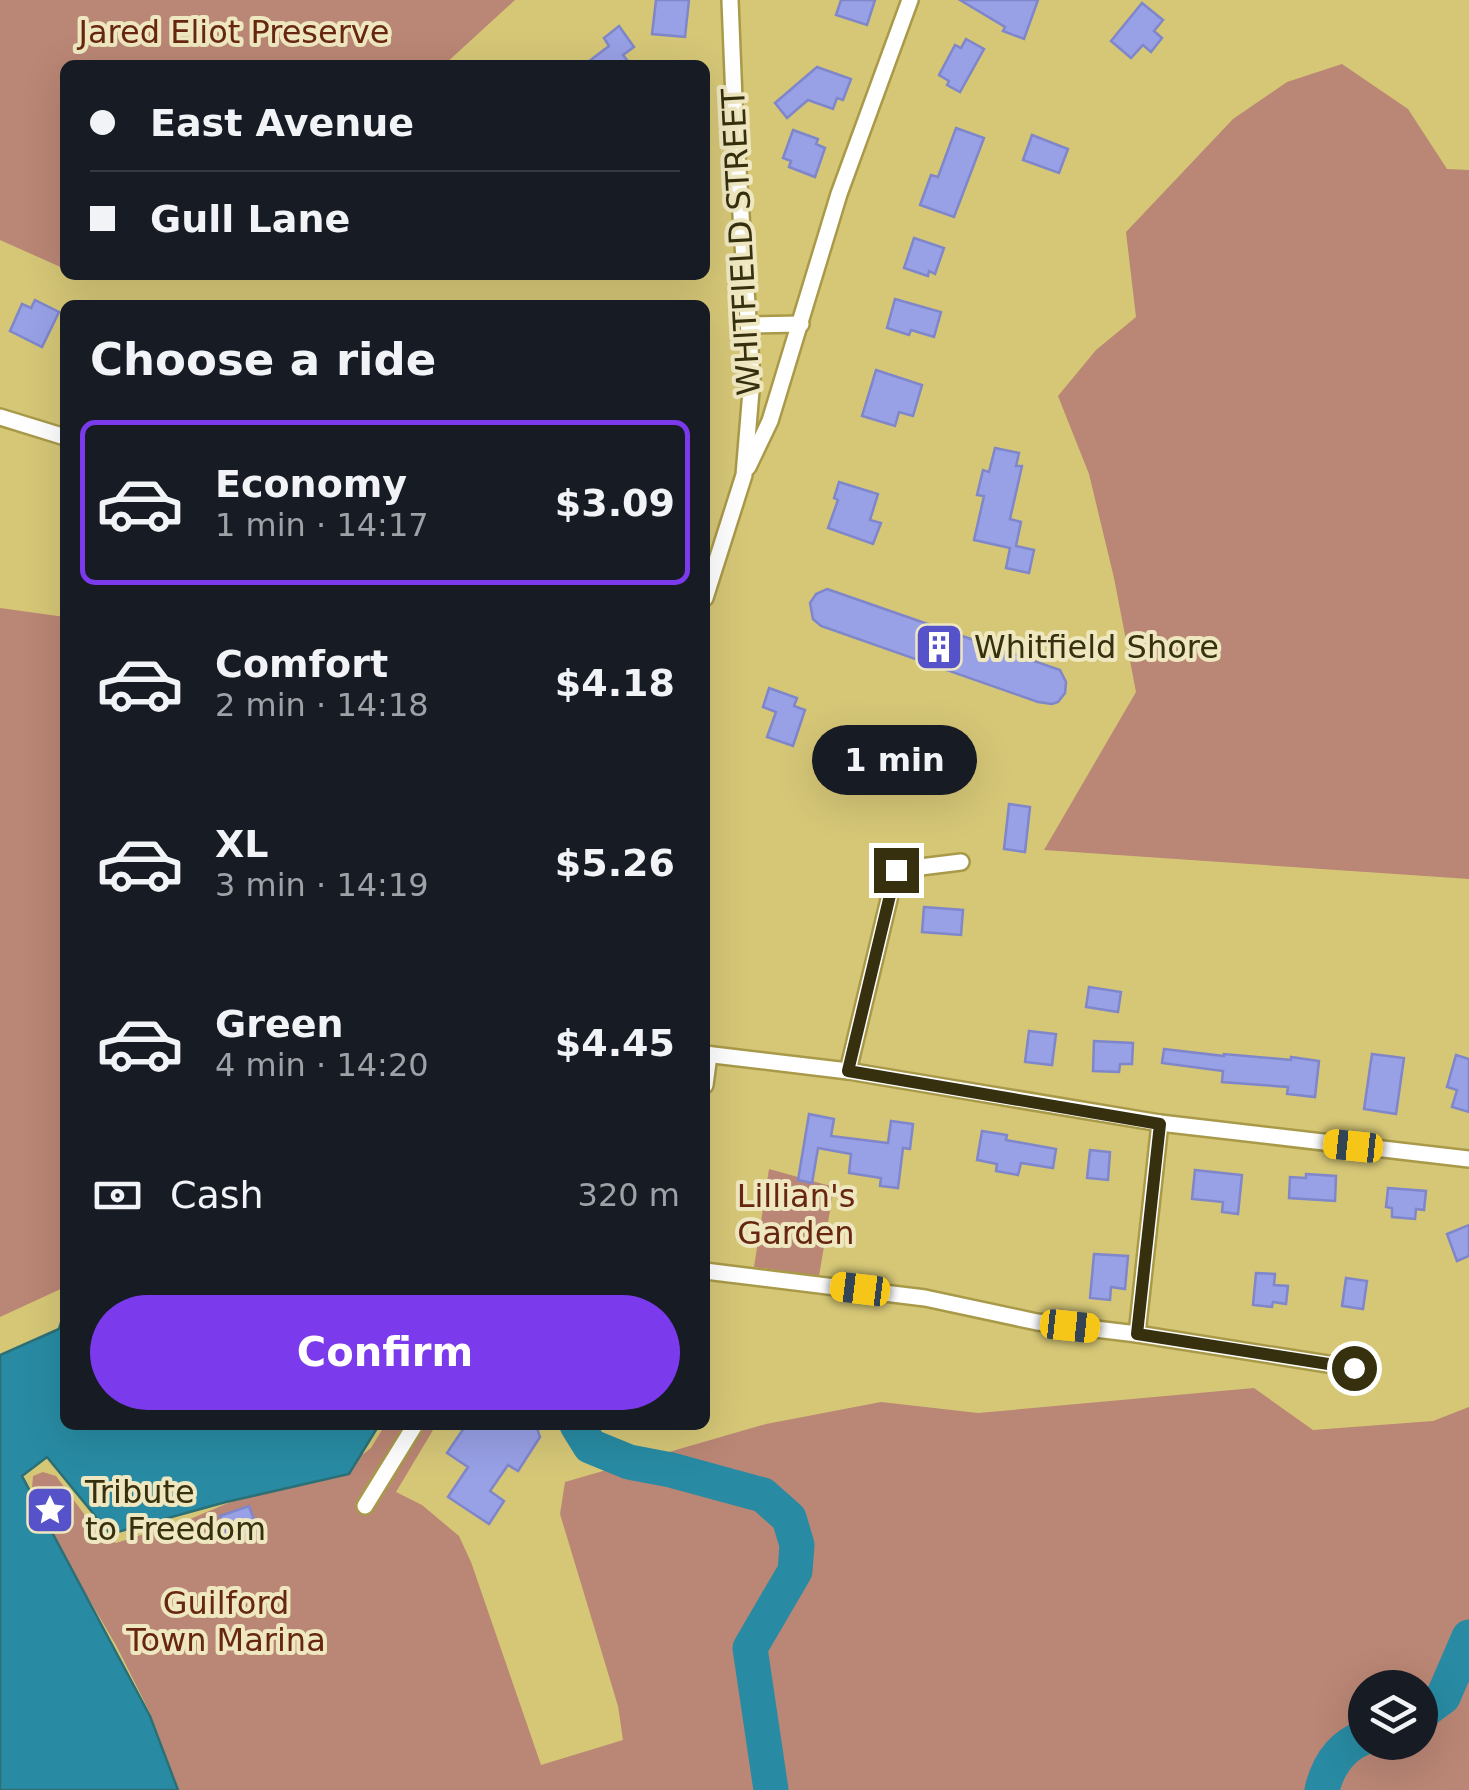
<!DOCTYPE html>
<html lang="en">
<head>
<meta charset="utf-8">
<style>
  body { margin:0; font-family:"DejaVu Sans",sans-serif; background:#242831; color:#f1f3f6; height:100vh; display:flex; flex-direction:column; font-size:38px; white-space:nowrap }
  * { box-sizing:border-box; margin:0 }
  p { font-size:32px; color:#9ea1a6 }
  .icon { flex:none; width:55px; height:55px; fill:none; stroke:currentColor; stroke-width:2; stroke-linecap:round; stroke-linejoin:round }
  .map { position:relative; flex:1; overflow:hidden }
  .panel { position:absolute; left:60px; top:300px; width:650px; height:1130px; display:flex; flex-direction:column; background:#171b24; border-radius:15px; box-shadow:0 10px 40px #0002 }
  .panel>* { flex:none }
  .hud { position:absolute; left:60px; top:60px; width:650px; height:220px; border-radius:15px; box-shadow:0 10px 40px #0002; display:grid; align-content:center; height:220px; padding:0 30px; background:#171b24 }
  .controls { position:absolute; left:1348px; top:1670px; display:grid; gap:20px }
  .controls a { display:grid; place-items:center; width:90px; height:90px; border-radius:50%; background:#171b24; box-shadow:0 10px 40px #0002; font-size:50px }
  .end { position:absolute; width:45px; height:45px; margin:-22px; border:12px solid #36300e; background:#fff; box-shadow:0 0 0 5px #fff }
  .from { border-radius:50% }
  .bubble { position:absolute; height:70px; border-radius:35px; background:#171b24; box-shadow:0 10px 40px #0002; font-size:32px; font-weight:700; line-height:70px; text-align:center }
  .car { position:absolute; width:30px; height:60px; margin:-30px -15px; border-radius:12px; box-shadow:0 0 8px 2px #0007; background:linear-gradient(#f5c518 24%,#345 0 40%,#f5c518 0 76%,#345 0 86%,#f5c518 0) }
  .hud b { display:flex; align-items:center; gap:35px; height:95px; font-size:38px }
  .hud b+b { border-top:2px solid #363941 }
  .hud i { width:25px; height:25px; background:#f1f3f6 }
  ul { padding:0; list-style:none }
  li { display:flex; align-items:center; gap:30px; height:165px; margin:0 20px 15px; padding:0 10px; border:5px solid transparent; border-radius:15px }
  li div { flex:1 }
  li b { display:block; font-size:38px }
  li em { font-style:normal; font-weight:700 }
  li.on { border-color:#7c3aed }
  li>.icon { width:90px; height:90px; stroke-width:1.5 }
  h2 { padding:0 30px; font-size:45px; line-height:120px }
  .pay { display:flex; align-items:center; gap:25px; height:110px; padding:0 30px; font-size:38px }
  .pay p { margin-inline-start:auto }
  .primary-button { display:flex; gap:20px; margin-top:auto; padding:20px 30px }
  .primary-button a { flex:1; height:115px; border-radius:60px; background:#7c3aed; color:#fff; font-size:40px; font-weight:700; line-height:115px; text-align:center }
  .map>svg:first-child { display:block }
  .green { fill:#ba8675; fill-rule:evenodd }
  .water { fill:#288ba3; stroke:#2c7076; stroke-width:2.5 }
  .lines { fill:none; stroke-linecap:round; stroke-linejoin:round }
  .river { stroke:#288ba3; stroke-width:35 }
  .building { fill:#98a0e6; stroke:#7f86ca; stroke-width:2.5 }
  .street-casing { stroke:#a99a4a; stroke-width:20 }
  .street { stroke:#fff; stroke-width:15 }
  .route { stroke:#36300e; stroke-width:12 }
  .labels { text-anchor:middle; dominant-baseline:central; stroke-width:8; stroke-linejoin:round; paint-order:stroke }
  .park-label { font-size:32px; fill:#67260f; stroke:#eee7c0 }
  .street-label { font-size:32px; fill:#36300e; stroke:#eee7c0 }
  .poi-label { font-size:32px; fill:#36300e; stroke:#eee7c0; text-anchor:start }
</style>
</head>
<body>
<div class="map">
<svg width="1469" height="1790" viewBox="0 0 1469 1790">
  <rect width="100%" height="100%" fill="#d6c777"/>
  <g class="green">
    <path d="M0,0H515L444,65H65V269L0,240Z"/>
    <path d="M1342,64L1408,109L1447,169L1469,170V879L1044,850L1136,692L1114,578L1089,474L1058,396L1096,350L1136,317L1126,232L1233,119L1287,82Z"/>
    <path d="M0,608L65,617V1287L0,1317Z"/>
    <path d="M769,1169L834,1187L819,1276L754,1267Z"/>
    <path d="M1254,1388L1313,1430L1433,1421L1469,1407V1790H179L150,1713L117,1647L31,1500L33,1476L43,1472L56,1476L98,1533L116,1543L188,1520L305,1470L354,1461L371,1448L385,1425H436L396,1492L422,1505L459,1536L471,1562L541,1765L623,1740L618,1706L560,1514L565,1482L766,1424L881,1402L978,1413ZM1365,1688H1420V1742H1365Z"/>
  </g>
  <path class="water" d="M65,1310V1425H379L349,1474L226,1502L110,1534L47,1457L22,1476L150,1716L178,1790H0V1355L59,1329Z"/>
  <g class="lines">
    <g class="river">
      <path d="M577,1425L590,1446L629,1462L671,1470L763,1495L789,1518L797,1545L795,1571L750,1648L771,1790"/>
      <path d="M1420,1714L1443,1697L1469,1637"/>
      <path d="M1322,1790C1328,1765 1341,1746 1365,1737"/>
    </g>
  </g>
  <g class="building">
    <path d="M656,0H689L685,37L652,34Z"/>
    <path d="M841,0H875L867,25L836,15Z"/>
    <path d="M960,0H1038L1024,39L1003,31L1005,27Z"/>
    <path d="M1142,3L1163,20L1154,31L1162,38L1151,52L1143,45L1131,58L1111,41Z"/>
    <path d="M619,26L634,47L623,55L631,65H584L609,46L604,38Z"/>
    <path d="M966,39L984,49L960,92L947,85L949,81L939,75L955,45L961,48Z"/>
    <path d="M817,67L851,79L843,100L837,98L833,109L808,100L787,118L775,103Z"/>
    <path d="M956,128L984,138L954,217L920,205L931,175L938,177Z"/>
    <path d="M793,130L818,139L816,144L825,148L815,177L789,167L791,161L783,158Z"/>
    <path d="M1032,135L1068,149L1059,173L1023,160Z"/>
    <path d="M914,238L944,248L935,274L929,271L928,276L904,268Z"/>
    <path d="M895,299L941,312L934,337L911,330L909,335L887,328Z"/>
    <path d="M35,300L59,312L42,347L10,331L22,304L31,308Z"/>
    <path d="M876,370L922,385L913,416L899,412L895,426L862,416Z"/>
    <path d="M995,448L1019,453L1016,466H1022L1010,519L1021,522L1016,546L1034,550L1029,573L1006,568L1010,548L974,540L984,496L977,495L983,470L989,472Z"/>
    <path d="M839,482L878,494L870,520L881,523L873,544L828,528L838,500L834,498Z"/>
    <path d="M827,589L1060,670L1066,682L1065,693L1058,702L1052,704L1038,702L821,626L813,619L810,603L816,594Z"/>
    <path d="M769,688L797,698L794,706L805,710L793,746L767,737L776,712L763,707Z"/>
    <path d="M1009,804L1030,807L1025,852L1004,849Z"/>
    <path d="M924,907L963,910L961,935L922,932Z"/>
    <path d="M1089,987L1121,992L1118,1012L1086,1007Z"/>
    <path d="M1029,1031L1056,1034L1052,1065L1025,1062Z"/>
    <path d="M1094,1041L1133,1043L1132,1064H1120L1119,1072L1093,1071Z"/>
    <path d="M1164,1049L1224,1056V1054L1291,1060V1057L1319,1061L1315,1097L1287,1094L1288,1087L1222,1082L1223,1071L1162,1063Z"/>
    <path d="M1372,1054L1404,1058L1396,1114L1364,1109Z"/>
    <path d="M1456,1055L1469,1059V1112L1452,1107L1457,1090L1447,1087Z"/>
    <path d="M809,1114L834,1119L831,1136L888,1143L891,1121L913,1124L910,1149L903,1148L898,1188L880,1186L881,1178L849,1173L851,1154L818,1148L812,1183L798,1180Z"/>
    <path d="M982,1131L1007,1135L1006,1140L1056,1149L1053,1168L1021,1163L1018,1175L996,1171L997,1164L977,1160Z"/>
    <path d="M1090,1150L1110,1152L1108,1180L1087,1178Z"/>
    <path d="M1195,1170L1242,1175L1238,1214L1222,1212L1223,1202L1192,1199Z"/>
    <path d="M1306,1174L1336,1176L1335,1201L1289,1198L1290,1177L1306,1178Z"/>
    <path d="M1388,1188L1426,1191L1424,1210L1416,1209L1415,1219L1392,1217V1208L1386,1207Z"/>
    <path d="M1469,1225V1256L1457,1261L1447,1234Z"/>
    <path d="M1094,1254L1128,1256L1125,1289L1111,1287L1110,1300L1090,1298Z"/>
    <path d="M1256,1273L1275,1274L1274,1285L1288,1286L1286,1304L1273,1302L1272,1307L1253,1305Z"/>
    <path d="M1346,1278L1367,1281L1363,1309L1342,1306Z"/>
    <path d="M466,1425H536L540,1437L518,1471L508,1465L490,1491L504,1501L489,1524L448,1497L468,1467L447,1453Z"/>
    <path d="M249,1506L258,1531L229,1541L220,1516Z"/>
  </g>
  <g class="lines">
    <g class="street-casing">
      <g id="street">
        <path d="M749,325L801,324"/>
        <path d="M0,417L65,437"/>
        <path d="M748,467L770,421L839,194L910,0"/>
        <path d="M705,598L744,475L752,379L735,125L730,0"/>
        <path d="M705,1054L848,1071L1160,1123L1469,1159"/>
        <path d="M848,1071L896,870L961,862"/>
        <path d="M705,1085L709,1055"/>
        <path d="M705,1271L925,1298L1037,1322L1137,1334L1353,1368"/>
        <path d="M1137,1334L1160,1123"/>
        <path d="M365,1506L415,1425"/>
      </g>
    </g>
    <use href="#street" class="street"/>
  </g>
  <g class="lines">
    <path class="route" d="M896,870L848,1071L1160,1124L1137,1334L1354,1368"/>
  </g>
  <defs>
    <g id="building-square" transform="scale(2.5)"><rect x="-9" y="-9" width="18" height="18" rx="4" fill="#5552ca" stroke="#eee7c0"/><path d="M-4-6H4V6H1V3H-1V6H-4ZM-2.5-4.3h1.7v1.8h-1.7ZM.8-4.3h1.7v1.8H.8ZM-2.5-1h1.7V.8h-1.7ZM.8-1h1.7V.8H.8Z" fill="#fff"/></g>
    <g id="sight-square" transform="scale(2.5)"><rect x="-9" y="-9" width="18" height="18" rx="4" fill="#5552ca" stroke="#eee7c0"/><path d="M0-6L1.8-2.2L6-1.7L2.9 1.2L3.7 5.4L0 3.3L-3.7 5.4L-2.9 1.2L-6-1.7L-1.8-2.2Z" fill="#fff"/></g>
  </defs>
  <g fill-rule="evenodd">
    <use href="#building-square" x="939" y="647"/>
    <use href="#sight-square" x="50" y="1510"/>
  </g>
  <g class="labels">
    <g class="park-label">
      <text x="234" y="32">Jared Eliot Preserve</text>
      <text x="796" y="1196">Lillian's<tspan x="796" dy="37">Garden</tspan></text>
      <text x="226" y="1603">Guilford<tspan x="226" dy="37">Town Marina</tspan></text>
    </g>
    <g class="street-label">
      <text transform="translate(741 242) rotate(-93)">WHITFIELD STREET</text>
    </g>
    <g class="poi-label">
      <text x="974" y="647">Whitfield Shore</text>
      <text x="85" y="1492">Tribute<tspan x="85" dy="37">to Freedom</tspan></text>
    </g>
  </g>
</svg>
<div class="controls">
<a><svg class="icon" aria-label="layers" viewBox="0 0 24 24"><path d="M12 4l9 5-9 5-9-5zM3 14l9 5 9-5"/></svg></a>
</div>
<i class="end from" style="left:1354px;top:1368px"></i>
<i class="end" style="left:896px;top:870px"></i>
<div class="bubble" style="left:812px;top:725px;width:165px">1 min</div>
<i class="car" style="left:1353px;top:1146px;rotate:276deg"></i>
<i class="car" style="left:860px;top:1289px;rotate:277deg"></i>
<i class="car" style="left:1070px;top:1326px;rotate:96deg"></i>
<div class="hud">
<b><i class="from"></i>East Avenue</b>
<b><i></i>Gull Lane</b>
</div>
<section class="panel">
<h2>Choose a ride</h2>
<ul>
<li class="on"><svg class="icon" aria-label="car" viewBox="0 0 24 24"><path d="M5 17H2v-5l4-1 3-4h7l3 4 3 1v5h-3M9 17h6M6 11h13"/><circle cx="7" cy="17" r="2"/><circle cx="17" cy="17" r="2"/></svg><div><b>Economy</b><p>1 min · 14:17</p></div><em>$3.09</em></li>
<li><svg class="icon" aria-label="car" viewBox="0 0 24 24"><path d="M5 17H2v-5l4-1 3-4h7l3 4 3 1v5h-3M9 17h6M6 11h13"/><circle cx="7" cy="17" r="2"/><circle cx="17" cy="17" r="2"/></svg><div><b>Comfort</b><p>2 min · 14:18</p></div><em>$4.18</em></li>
<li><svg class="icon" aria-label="car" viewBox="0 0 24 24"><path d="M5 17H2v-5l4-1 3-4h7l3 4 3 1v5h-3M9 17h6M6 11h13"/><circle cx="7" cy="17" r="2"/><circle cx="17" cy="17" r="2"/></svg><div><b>XL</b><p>3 min · 14:19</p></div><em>$5.26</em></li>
<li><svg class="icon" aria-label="car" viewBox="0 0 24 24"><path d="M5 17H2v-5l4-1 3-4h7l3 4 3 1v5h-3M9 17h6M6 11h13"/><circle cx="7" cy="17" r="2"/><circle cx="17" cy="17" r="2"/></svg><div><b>Green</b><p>4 min · 14:20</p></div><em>$4.45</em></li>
</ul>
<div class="pay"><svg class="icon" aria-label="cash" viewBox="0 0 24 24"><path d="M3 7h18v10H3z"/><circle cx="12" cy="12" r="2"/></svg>Cash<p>320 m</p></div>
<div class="primary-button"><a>Confirm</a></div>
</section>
</div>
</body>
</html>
